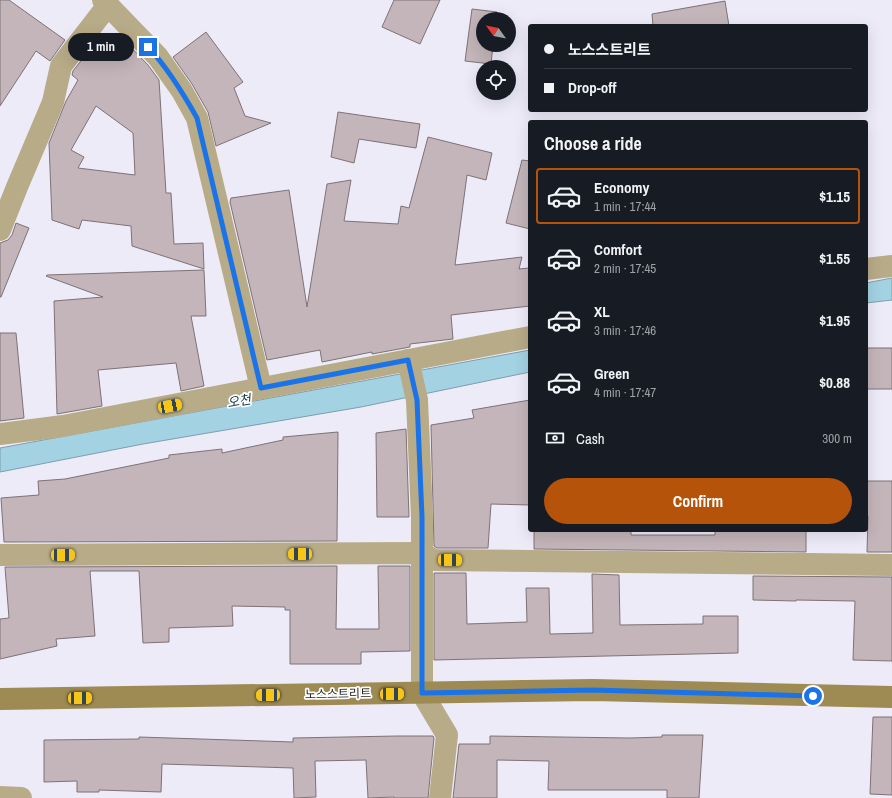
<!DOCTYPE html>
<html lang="en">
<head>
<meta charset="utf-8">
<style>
  body { margin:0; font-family:"Archivo Narrow","Noto Sans KR",sans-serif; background:#242831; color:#f1f3f6; height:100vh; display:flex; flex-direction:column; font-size:15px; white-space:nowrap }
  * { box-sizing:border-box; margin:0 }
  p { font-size:13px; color:#9ea1a6 }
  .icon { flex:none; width:22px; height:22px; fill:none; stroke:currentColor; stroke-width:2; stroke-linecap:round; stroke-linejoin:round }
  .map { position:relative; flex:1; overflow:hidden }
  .sheet { position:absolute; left:528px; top:120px; width:340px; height:412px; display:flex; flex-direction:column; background:#171b24; border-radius:4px; box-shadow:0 4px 16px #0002 }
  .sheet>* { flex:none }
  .guide { position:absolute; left:528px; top:24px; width:340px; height:88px; border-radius:4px; box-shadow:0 4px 16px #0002; display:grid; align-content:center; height:88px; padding:0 16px; background:#171b24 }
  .needle { width:26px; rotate:303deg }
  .fabs { position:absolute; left:476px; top:12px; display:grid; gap:8px }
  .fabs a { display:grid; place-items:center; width:40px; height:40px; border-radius:50%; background:#171b24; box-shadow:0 4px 16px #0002; font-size:20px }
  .end { position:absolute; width:18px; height:18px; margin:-9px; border:5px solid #1a73e8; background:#fff; box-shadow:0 0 0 2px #fff }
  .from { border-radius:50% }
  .bubble { position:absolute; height:28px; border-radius:14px; background:#171b24; box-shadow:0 4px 16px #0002; font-size:13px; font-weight:800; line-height:28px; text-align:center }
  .car { position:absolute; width:12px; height:24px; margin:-12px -6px; border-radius:5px; box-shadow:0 0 3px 1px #0007; background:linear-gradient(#f5c518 24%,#345 0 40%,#f5c518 0 76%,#345 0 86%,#f5c518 0) }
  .guide b { display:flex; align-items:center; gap:14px; height:38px; font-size:15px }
  .guide b+b { border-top:1px solid #363941 }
  .guide i { width:10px; height:10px; background:#f1f3f6 }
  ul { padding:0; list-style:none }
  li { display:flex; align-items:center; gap:12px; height:56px; margin:0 8px 6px; padding:0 8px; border:2px solid transparent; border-radius:4px }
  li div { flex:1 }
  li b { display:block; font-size:15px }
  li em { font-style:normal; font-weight:800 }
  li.active { border-color:#b45309 }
  li>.icon { width:36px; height:36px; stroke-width:1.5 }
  h2 { padding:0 16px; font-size:18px; line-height:48px }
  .pay { display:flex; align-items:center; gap:10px; height:44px; padding:0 16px; font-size:15px }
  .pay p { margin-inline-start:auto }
  .cta { display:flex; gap:8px; margin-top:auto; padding:8px 16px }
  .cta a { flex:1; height:46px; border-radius:24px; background:#b45309; color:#fff; font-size:16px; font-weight:800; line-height:46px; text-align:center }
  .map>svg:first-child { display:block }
  .water { fill:#a3d2e3; stroke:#7d9eab }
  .building { fill:#c3b5b9; stroke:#7e7276; fill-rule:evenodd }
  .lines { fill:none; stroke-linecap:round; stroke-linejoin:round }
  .minor { stroke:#b8ab87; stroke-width:22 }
  .secondary { stroke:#9e8a53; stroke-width:22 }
  .route { stroke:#1a73e8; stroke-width:5 }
  .labels { text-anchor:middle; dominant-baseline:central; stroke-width:3.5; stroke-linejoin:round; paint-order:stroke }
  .street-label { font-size:12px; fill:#232327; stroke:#fff }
  .water-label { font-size:13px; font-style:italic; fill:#113b48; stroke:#fff }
</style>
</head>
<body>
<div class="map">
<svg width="892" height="798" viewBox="0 0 892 798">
  <rect width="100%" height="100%" fill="#edebf8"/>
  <g class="water">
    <path d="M892,278V300L866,303V283Z"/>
    <path d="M530,350V372L361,407L143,444L0,472V448Z"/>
  </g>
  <g class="building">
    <path d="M0,0H9L65,40L50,61L36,51L0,106Z"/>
    <path d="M394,0H440L420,44L382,27Z"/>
    <path d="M725,1L729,26H653L652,14Z"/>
    <path d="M472,9L497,12L496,19H483V45H493L491,64L465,61Z"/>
    <path d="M206,32L243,82L234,88L245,116L271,123L216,146L208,112L192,84L173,57Z"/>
    <path d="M101,35L117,46L122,38L148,65L159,80L166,193H171L174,244L203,243L204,269L132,246L131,226L82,220L79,229L52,220L49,143L66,101L78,80L72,75L73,71ZM96,106L133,133L135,175L78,168L84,157L71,150Z"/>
    <path d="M338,112L420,124L416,148L359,139L354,163L331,157Z"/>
    <path d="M428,137L492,153L486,180L467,175L455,265L522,257L519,269L529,268L530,306L451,315L453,339L410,344V347L372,354V352L322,362L320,350L267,360L230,202L231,198L289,190L307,307L327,184L351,180L344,221L398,224L401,206L409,208Z"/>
    <path d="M522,160L530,161V229L506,223Z"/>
    <path d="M16,223L29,228L1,297H0V243L8,240L12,235Z"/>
    <path d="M204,270L206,316H191L204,386L181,391L176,363L98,370L102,406L57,414L54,301L103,297L46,276L47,275Z"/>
    <path d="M0,333H16L24,418L0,421Z"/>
    <rect x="866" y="348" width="26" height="41"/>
    <path d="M530,400V505L491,504L488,548H437L434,546L431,425L474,418L472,410Z"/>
    <path d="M406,429L409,517H377L376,433Z"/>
    <path d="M338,432L337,541L4,542L1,498L39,495L38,481L65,479L169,458V455L222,449V453L283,440V437Z"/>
    <path d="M866,481H892V552H867L868,516H866Z"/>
    <path d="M534,530H631V535H715V530H806V552L534,549Z"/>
    <path d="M337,566L336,629H379L378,566H410V651L361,652V664H290V610H285V607L232,606L233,626L169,628V642L143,643L139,571H90L95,636L56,639L57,646L0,659V619L9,618L5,567Z"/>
    <path d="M434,573H466L467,624L527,622L526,588H549L550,634L593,633L592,574L619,575L620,625L703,624V616H738V653L434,660Z"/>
    <path d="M753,576L892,577V661L853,660L855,601L796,600V601L753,600Z"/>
    <path d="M873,717H892V795L870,794Z"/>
    <path d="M662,735H703L699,798H667V790H548L549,761L497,760V798H453L459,744H490V736L630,738L662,737Z"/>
    <path d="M397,736H433L434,738L428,798H394V797L368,798L366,760L315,761L316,797L294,798L293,768L162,764L161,792L99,790V792H77V781L44,782V740L139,739V737L293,742V738Z"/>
  </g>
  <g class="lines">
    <g class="minor">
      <path d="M103,0L158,57L182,91L197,118L261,388"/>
      <path d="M0,230L17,187L53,102L61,66L108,5"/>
      <path d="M866,269L892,266"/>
      <path d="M408,360L417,400L422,517V693L447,735L440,798"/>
      <path d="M0,434L63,426L530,337"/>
      <path d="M0,555L422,553L434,560L892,565"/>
      <path d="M0,797L21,798"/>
    </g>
    <path class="secondary" d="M0,699L593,690L892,697"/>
  </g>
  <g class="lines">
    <path class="route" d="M148,47C168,68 183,93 197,118L261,388L408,360L417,400L422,517V693L593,690L813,696"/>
  </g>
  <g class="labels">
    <g class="street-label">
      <text transform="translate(338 694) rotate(-1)">노스스트리트</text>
    </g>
    <g class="water-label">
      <text transform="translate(239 401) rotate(-10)">오천</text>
    </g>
  </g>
</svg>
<div class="fabs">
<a><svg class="needle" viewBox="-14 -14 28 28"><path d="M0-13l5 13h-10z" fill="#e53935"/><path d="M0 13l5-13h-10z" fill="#9ea1a6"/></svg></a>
<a><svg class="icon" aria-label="locate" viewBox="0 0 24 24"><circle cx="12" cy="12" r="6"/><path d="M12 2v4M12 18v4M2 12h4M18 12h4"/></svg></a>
</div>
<i class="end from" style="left:813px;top:696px"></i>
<i class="end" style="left:148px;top:47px"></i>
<div class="bubble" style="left:68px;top:33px;width:66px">1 min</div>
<i class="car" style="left:170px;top:406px;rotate:79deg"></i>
<i class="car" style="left:300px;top:554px;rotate:270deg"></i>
<i class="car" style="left:63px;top:555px;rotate:90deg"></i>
<i class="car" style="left:450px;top:560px;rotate:91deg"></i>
<i class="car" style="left:392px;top:694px;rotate:89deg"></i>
<i class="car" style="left:268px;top:695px;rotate:269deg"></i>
<i class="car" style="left:80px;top:698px;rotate:89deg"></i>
<div class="guide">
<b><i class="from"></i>노스스트리트</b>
<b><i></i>Drop-off</b>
</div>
<section class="sheet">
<h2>Choose a ride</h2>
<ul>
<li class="active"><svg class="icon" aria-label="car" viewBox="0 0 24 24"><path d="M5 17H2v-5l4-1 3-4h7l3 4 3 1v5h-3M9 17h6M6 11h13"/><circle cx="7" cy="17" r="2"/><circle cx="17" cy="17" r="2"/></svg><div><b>Economy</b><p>1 min · 17:44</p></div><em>$1.15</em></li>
<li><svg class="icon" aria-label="car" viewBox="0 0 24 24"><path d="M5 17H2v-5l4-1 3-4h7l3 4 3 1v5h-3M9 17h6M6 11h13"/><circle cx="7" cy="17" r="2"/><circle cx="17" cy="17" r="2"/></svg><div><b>Comfort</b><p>2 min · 17:45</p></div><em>$1.55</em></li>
<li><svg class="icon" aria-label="car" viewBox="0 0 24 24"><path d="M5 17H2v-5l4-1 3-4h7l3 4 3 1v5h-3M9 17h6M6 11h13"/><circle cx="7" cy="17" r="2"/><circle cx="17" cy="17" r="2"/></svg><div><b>XL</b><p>3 min · 17:46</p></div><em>$1.95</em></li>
<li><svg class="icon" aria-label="car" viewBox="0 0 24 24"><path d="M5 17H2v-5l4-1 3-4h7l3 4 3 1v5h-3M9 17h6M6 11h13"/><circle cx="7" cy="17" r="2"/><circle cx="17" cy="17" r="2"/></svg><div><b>Green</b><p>4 min · 17:47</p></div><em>$0.88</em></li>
</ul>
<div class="pay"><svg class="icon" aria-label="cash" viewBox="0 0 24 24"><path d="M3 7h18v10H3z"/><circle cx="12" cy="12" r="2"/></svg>Cash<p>300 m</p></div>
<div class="cta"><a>Confirm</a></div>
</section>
</div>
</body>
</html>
